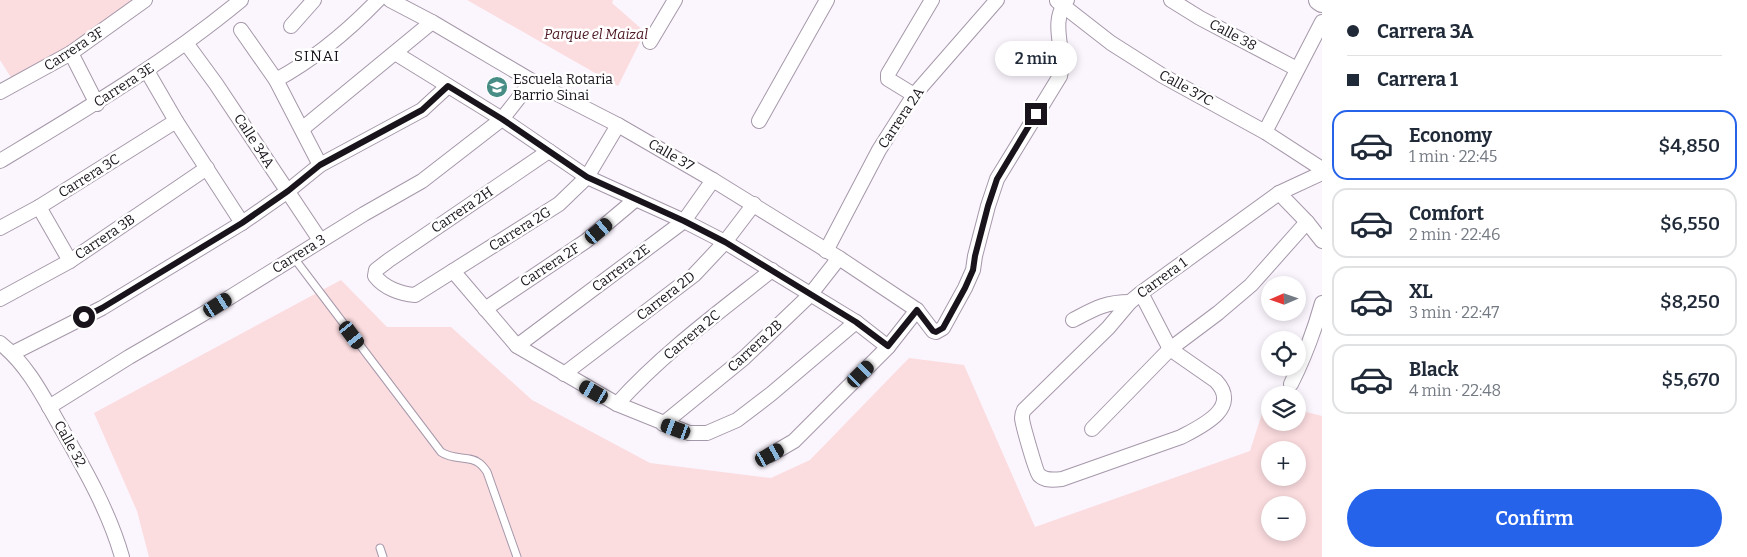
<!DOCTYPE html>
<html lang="en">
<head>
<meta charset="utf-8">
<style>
  body { margin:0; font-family:Bitter,serif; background:#f6f6f7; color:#1f2937; height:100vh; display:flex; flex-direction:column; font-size:19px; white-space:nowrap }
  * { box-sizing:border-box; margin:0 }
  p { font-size:16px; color:#747a83 }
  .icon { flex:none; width:28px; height:28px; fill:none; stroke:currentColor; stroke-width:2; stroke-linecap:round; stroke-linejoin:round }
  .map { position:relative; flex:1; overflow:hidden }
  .details { display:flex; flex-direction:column; background:#fff; width:425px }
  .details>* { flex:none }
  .hud { display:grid; align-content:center; height:110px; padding:0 25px; background:#fff }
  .needle { width:32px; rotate:268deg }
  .buttons { position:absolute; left:1261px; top:276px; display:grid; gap:10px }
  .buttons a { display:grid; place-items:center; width:45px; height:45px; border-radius:50%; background:#fff; box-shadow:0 2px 8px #0003; font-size:25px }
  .end { position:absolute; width:22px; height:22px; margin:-11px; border:6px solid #19141b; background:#fff; box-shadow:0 0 0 2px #fff }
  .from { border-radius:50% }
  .bubble { position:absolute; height:35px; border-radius:18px; background:#fff; box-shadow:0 2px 8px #0003; font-size:16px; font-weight:600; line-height:35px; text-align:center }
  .car { position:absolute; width:15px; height:30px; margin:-15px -8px; border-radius:6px; box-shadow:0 0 4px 1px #0007; background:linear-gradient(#222 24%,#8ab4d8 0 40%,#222 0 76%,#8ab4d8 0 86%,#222 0) }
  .hud b { display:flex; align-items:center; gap:18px; height:48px; font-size:19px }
  .hud b+b { border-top:1px solid #e0e1e3 }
  .hud i { width:12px; height:12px; background:#1f2937 }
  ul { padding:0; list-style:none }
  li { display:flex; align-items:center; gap:15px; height:70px; margin:0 10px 8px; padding:0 15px; border:2px solid #e0e1e3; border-radius:15px }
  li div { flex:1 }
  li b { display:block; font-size:19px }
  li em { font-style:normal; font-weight:600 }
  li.selected { border-color:#2563eb }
  li>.icon { width:45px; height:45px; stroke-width:1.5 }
  .action { display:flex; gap:10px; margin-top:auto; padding:10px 25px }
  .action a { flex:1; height:58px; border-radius:30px; background:#2563eb; color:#fff; font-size:20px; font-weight:600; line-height:58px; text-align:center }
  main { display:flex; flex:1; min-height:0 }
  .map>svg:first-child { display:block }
  .green { fill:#fbdcdf; fill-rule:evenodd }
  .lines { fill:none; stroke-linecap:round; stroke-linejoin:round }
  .lane-casing { stroke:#a598aa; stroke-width:9 }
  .street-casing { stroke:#a598aa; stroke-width:16 }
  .secondary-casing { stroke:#a598aa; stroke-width:22 }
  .lane { stroke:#fff; stroke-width:7 }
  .street { stroke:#fff; stroke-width:14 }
  .secondary { stroke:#fff; stroke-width:20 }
  .route { stroke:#19141b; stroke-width:6 }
  .labels { text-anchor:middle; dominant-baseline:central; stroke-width:5; stroke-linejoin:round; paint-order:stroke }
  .park-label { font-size:14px; font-style:italic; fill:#4c1722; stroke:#fff }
  .street-label { font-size:14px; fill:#19141b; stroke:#fff }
  .poi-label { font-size:14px; fill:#19141b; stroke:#fff; text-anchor:start }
  .neighbourhood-label { font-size:15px; letter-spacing:1px; fill:#19141b; stroke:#fff }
</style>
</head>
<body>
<main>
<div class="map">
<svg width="1322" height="557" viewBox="0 0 1322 557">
  <rect width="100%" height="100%" fill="#fbf5fd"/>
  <g class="green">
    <path d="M0,0H135L68,49L12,79L0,60Z"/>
    <path d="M467,0H613L612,3L645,32L618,86Z"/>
    <path d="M341,280L387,327H451L532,400L650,463L771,478L810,460L909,358L964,365L1035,527L1250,451L1266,401L1270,402V422H1298V410L1322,416V557H149L137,511L94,413ZM1270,450H1298V478H1270ZM1270,505H1298V532H1270Z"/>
  </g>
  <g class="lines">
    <g class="lane-casing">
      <g id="lane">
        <path d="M294,258L441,452C454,461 469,455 479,463C482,465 485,469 487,472L517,557"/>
        <path d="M380,548L383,557"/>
      </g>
    </g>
    <g class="street-casing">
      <g id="street">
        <path d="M390,0L432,22L532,81L618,125L713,180L839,258L917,310L933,331L936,332L943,328L965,288L973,270L975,256L988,206L997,179L1060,76C1067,51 1048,24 1067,0"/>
        <path d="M1171,0L1200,18L1297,69"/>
        <path d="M1057,1L1111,43L1163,76L1265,132L1322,169"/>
        <path d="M291,26L314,0"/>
        <path d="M241,30L276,80L320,165"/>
        <path d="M650,42L675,0"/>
        <path d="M186,43L216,84L320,240"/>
        <path d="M71,53L97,104"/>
        <path d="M395,53L502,119L587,177L684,221L725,242L856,322L888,347"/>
        <path d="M147,71L176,121L242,223"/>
        <path d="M276,80C315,59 348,31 378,0"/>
        <path d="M0,92L71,53L145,0"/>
        <path d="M914,95L888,79V74L932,0"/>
        <path d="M759,121L827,0"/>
        <path d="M302,129L432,22"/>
        <path d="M1265,132L1322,22"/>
        <path d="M549,151L389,260L376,270L375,276C384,288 401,294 415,295L559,204L587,177L618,125"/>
        <path d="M0,161C83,111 166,62 241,0"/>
        <path d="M1279,193L1307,222L1322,241"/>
        <path d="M39,207L70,261"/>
        <path d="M0,228L39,207L176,121"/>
        <path d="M826,251L879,150L914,95L997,0"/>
        <path d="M453,271L517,346L617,404L689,433H707L737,420L771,394L856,322"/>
        <path d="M1141,293L1170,349L1216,381C1241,408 1202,426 1181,437L1062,479C1054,480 1045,481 1039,475C1036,472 1022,423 1022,418C1022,414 1022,414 1024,410L1108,328L1130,302L1141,293L1279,193L1322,173"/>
        <path d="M0,299L70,261L207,168"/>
        <path d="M485,309L586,241L636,199"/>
        <path d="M1073,320C1094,309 1105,302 1130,302"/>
        <path d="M0,343C27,364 43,396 60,426C84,468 109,511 122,557"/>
        <path d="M517,346L684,221L713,180"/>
        <path d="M13,353L102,308L242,223L288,191L320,165L422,110L448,86"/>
        <path d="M564,374L694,275L725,242L754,204"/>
        <path d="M1291,384C1304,358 1314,332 1322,303"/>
        <path d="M617,404C663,353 719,312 772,270"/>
        <path d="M49,407L129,357L203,314L364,214L422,181L502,119L532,81"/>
        <path d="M663,424L744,358L810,295L839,258"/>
        <path d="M1092,429L1170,349L1218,313L1251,285L1307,222"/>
        <path d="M770,455L794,441L888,347L917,310"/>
      </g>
    </g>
    <g class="secondary-casing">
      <path id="secondary" d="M1319,0L1322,2"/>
    </g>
    <use href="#lane" class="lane"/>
    <use href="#street" class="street"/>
    <use href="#secondary" class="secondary"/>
  </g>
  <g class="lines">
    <path class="route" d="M84,317L102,308L242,223L288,191L320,165L422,110L448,86L502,119L587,177L684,221L725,242L856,322L888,346L917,310L933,331L936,332L943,328L965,288L973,270L975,256L988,206L997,179L1036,114"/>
  </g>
  <defs>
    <g id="school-disc" transform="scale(1.125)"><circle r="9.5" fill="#478d86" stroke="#fff"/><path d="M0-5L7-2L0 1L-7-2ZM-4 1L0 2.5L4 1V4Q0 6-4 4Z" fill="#fff"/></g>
  </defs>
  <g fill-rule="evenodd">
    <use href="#school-disc" x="497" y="87"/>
  </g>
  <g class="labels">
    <g class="park-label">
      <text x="596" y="34">Parque el Maizal</text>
    </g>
    <g class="street-label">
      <text transform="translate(1233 35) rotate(28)">Calle 38</text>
      <text transform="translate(74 49) rotate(-33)">Carrera 3F</text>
      <text transform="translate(124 85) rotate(-33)">Carrera 3E</text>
      <text transform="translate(1186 88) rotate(29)">Calle 37C</text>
      <text transform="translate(901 118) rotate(-56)">Carrera 2A</text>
      <text transform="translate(254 141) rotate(57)">Calle 34A</text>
      <text transform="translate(671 155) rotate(30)">Calle 37</text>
      <text transform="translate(89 176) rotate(-32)">Carrera 3C</text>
      <text transform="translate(462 210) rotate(-34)">Carrera 2H</text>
      <text transform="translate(520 229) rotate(-32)">Carrera 2G</text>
      <text transform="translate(105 237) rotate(-34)">Carrera 3B</text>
      <text transform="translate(299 254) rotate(-32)">Carrera 3</text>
      <text transform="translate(550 265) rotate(-33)">Carrera 2F</text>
      <text transform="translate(621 268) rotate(-37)">Carrera 2E</text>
      <text transform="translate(1162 278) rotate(-36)">Carrera 1</text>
      <text transform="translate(666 296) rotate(-38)">Carrera 2D</text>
      <text transform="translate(692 335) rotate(-40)">Carrera 2C</text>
      <text transform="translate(755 346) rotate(-43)">Carrera 2B</text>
      <text transform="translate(70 444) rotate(61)">Calle 32</text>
    </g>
    <g class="poi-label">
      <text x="513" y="79">Escuela Rotaria<tspan x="513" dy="16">Barrio Sinai</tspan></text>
    </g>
    <g class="neighbourhood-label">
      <text x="317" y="56">SINAI</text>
    </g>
  </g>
</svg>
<div class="buttons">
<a><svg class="needle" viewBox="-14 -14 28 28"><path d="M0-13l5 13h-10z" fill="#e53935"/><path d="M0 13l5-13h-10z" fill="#747a83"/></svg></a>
<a><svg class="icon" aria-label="locate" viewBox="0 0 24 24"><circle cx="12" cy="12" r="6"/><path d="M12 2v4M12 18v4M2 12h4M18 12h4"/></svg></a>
<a><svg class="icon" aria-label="layers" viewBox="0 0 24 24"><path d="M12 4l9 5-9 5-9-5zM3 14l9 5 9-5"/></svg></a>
<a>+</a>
<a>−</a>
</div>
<i class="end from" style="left:84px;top:317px"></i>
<i class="end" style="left:1036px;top:114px"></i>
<div class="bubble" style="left:995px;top:41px;width:82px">2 min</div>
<i class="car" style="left:599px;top:231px;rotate:50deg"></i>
<i class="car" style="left:218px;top:305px;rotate:58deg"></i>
<i class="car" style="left:352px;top:335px;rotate:143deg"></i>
<i class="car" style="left:861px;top:374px;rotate:45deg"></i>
<i class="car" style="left:594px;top:392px;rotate:300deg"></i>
<i class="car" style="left:676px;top:429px;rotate:290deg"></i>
<i class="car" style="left:770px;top:455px;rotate:61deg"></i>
</div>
<section class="details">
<div class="hud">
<b><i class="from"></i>Carrera 3A</b>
<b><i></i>Carrera 1</b>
</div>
<ul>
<li class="selected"><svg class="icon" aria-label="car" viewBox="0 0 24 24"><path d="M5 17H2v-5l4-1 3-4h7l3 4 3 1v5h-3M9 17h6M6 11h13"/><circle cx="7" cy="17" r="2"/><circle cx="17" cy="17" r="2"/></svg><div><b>Economy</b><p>1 min · 22:45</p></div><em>$4,850</em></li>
<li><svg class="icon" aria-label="car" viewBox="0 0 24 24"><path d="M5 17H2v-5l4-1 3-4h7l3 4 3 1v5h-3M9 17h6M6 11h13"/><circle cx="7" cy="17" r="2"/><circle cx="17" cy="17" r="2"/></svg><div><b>Comfort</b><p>2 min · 22:46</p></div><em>$6,550</em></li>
<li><svg class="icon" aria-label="car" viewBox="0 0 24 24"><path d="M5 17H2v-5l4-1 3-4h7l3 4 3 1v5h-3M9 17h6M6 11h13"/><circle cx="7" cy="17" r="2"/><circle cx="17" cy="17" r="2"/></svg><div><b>XL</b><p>3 min · 22:47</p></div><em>$8,250</em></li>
<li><svg class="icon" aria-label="car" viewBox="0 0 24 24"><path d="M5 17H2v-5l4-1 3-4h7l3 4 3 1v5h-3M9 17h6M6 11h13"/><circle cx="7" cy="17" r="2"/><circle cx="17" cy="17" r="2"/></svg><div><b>Black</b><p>4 min · 22:48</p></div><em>$5,670</em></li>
</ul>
<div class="action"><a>Confirm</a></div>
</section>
</main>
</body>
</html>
